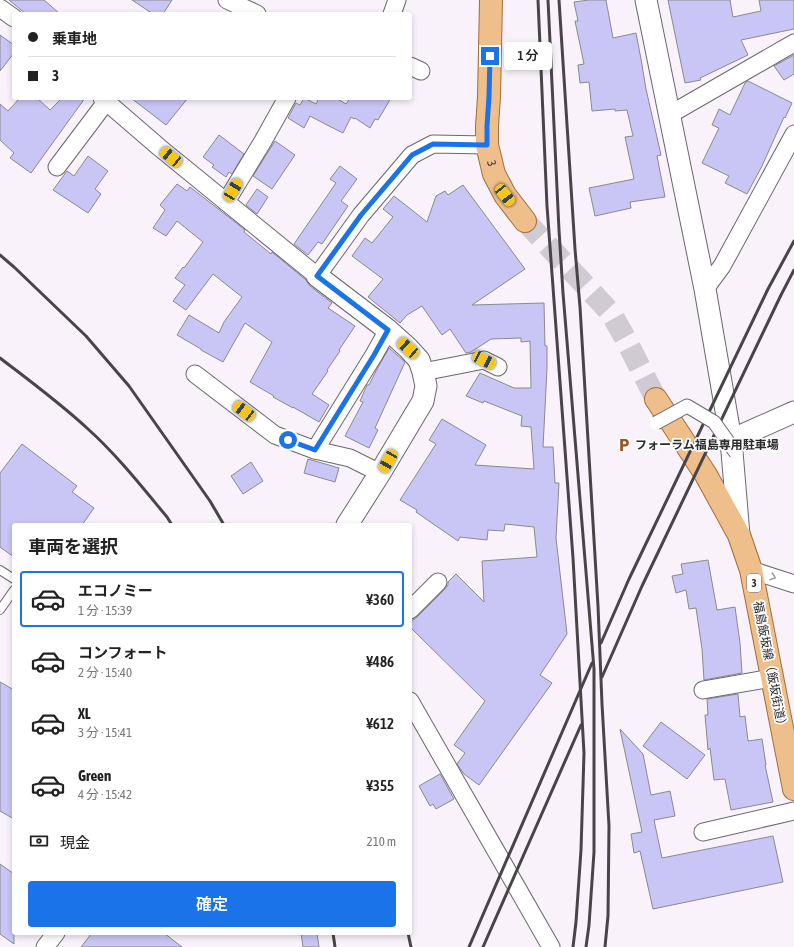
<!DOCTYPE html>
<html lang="ja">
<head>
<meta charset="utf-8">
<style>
  body { margin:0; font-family:"Asap Condensed","Noto Sans JP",sans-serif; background:#f2f2f2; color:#222; height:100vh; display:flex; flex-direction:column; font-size:15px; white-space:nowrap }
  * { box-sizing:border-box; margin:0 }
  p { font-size:13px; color:#767676 }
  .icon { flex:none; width:22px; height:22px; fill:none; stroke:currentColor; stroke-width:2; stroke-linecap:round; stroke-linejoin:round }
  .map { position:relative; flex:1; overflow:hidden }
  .drawer { position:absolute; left:12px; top:523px; width:400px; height:412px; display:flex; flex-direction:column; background:#fff; border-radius:4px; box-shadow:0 2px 6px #0003 }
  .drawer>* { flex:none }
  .guide { position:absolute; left:12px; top:12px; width:400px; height:88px; border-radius:4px; box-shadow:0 2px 6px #0003; display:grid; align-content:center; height:88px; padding:0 16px; background:#fff }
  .end { position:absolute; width:18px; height:18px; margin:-9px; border:5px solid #1a73e8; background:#fff; box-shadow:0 0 0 2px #fff }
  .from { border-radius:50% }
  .bubble { position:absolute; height:28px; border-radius:4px; background:#fff; box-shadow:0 2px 6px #0003; font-size:13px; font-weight:600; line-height:28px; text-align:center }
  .car { position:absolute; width:12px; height:24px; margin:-12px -6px; border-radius:5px; box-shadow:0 0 3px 1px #0007; background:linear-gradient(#f5c518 24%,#345 0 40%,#f5c518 0 76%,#345 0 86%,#f5c518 0) }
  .guide b { display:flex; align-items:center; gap:14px; height:38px; font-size:15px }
  .guide b+b { border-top:1px solid #e0e0e0 }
  .guide i { width:10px; height:10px; background:#222 }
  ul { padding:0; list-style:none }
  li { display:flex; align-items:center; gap:12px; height:56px; margin:0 8px 6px; padding:0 8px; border:2px solid transparent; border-radius:4px }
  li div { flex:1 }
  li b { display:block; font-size:15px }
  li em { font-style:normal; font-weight:600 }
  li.active { border-color:#1a73e8 }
  li>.icon { width:36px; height:36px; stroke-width:1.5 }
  h2 { padding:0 16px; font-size:18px; line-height:48px }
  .pay { display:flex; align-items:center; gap:10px; height:44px; padding:0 16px; font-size:15px }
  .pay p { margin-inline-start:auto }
  .primary-button { display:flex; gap:8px; margin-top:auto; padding:8px 16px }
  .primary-button a { flex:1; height:46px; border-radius:4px; background:#1a73e8; color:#fff; font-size:16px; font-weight:600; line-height:46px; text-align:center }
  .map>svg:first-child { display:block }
  .building { fill:#c9c5f5; stroke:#8a8992 }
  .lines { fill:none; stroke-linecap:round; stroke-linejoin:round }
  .primary-tunnel { stroke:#d0cad2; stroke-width:22; stroke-dasharray:22 11; stroke-linecap:butt }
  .service-casing { stroke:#6c666e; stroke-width:10 }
  .minor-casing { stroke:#6c666e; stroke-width:19 }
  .tertiary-casing { stroke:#6c666e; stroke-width:23 }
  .primary-casing { stroke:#a36e37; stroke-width:24 }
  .service { stroke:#fff; stroke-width:8 }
  .minor { stroke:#fff; stroke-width:17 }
  .tertiary { stroke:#fff; stroke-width:21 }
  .primary { stroke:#eebe8b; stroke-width:22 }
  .rail { stroke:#484448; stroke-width:3 }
  .pedestrian-bridge-casing { stroke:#6c666e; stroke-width:15; stroke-linecap:butt }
  .pedestrian-bridge { stroke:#fff; stroke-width:13 }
  .oneway { stroke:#a09fa0 }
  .route { stroke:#1a73e8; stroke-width:5 }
  .labels { text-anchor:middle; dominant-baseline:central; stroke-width:3.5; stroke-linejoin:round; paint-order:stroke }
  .shield { fill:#fff; stroke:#6c6a6c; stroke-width:1 }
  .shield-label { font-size:11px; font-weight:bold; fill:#2d2a2d }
  .street-label { font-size:12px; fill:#2d2a2d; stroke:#fff }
  .poi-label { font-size:12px; font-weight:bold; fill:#2d2a2d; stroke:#fff; text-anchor:start }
</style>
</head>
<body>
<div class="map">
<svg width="794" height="947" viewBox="0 0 794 947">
  <rect width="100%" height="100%" fill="#f9f2fb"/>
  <g class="building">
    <path d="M9,0H44L60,14H26Z"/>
    <path d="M132,0H172L163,14H153Z"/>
    <path d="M589,0H606L613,38L636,33L641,59L646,89L661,155L657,156L665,197L630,202L631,208L595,216L589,188L634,179L625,137L633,136L627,110L615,111V109L592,111L589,82L580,83L578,65L584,64L575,21H578L574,2Z"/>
    <path d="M668,0H730L733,17L761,11L759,0H794V29L741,40L748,55L700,78L701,80L685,83Z"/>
    <path d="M0,35L14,45V53L0,71Z"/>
    <path d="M794,55V74L784,80L774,66Z"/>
    <path d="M748,81L792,103L785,118L784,117L762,166L747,194L725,183L729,176L702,163L719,128L712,125L719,109L730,115L745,83Z"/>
    <path d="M20,98H37L50,110L62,98H85L31,173L10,158L14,153L0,140V104L8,111Z"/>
    <path d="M131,98H188L166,125Z"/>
    <path d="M304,98L316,104L319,98H336L346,104L350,98H391L378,120L375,119L370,128L355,118L354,119L351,117L343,133L329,126L310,116L304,128L288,118L296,103L300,105Z"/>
    <path d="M219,135L244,154L232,174L229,172L226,177L212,167L214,165L203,157Z"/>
    <path d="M275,141L295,155L272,189L253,176Z"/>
    <path d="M88,156L108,171L95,189L101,194L88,213L53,190L67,171L74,176Z"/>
    <path d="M340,166L357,179L341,201L348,206L322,244L318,242L308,255L294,244L336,183L330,179Z"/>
    <path d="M177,184L187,191L190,187L235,222L245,230L244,232L271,254L272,252L306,280L310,286L332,303L328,308L355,326L339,350L340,351L327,370L328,371L312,394L329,405L319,422L293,407V408L273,397L274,396L250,382L272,342L245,323L223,362L201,350V349L177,335L189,315L219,333L224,322L242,297L213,274L186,310L173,301L185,285L175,278L183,267L184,268L203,242L177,221L166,236L153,228L165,210L160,205Z"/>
    <path d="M463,185L525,269L472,305L544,303L545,346H547V369L543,447H553L555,483H559L556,538L567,634L540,675L552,683L479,785L464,774L457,764L465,753L454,745L485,701L410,627V620H413L417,617L445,589L448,585V582L456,574L484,602L482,561L537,557L534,527L505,524L504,531L488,530L487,540L460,537L458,541L416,512L417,510L400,500L436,444L429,440L442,419L486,445L475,465L534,469L531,427L521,426L522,416L484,401L483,403L466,396L480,373L514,388H531L530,341L521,342V338L491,339L471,352L466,353L450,329L442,335L422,306L407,315L400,323L368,297L383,279L352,256L365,238L372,243L393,217L383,209L394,196L427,222L436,196L445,191L448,195Z"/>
    <path d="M257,189L268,197L257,214L246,205Z"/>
    <path d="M389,348L405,362L375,428L378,430L369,448L345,436L363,402L360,401L367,385H369L377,369Z"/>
    <path d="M22,444L77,486L72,492L94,508L82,525H14V557L0,547V473Z"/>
    <path d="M308,459L339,468L335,482L304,473Z"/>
    <path d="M251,462L263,481L243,494L231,476Z"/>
    <path d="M708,560L717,610L735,607L740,643L742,673L704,680L702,649L696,608L689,609L686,590L676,593L672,576L683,574L681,564Z"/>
    <path d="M0,682L14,690V819L0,811Z"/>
    <path d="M738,694L740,717L745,716L748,741L762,739L766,765H765L773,802L731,810L725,779L714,780L710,748L708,750L705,715H708L707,699Z"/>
    <path d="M661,722L705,755L687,779L643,746Z"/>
    <path d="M620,729L643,754L651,795L670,791L675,816L654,820L662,858L773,836L783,882L653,909L640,851L634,853L631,834L642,832Z"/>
    <path d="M440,774L454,799L436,809L433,804L430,806L419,786Z"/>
    <path d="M0,864L14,874V944L0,934Z"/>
    <path d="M92,933H164L182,947H81Z"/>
    <path d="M301,933H317L319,947H303Z"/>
  </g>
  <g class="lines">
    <path class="primary-tunnel" d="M525,221L611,313L625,338L656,399"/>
    <g class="service-casing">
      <g id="service">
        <path d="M0,570L14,579"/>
        <path d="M0,610L14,590"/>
      </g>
    </g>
    <g class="minor-casing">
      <g id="minor">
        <path d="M227,0L257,14"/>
        <path d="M0,8L14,18"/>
        <path d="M392,14L397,0"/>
        <path d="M410,66L421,71"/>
        <path d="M102,98L160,148L317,276L361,215L412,155L433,144L487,145"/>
        <path d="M669,115L794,43"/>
        <path d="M57,167L106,102"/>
        <path d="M226,202L263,141L287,98"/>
        <path d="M705,289L722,266L794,134"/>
        <path d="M423,372L484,360L498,367"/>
        <path d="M195,374L275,435L315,450L350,458L380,473"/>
        <path d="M315,450L374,355L388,330"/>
        <path d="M751,570L794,584"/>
        <path d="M410,610L438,582"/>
        <path d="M703,690L772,678"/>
        <path d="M410,701L551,947"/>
        <path d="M703,832L794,811"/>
        <path d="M45,947L56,933"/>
      </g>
    </g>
    <g class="tertiary-casing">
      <g id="tertiary">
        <path d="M646,0L705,289L731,440L739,535"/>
        <path d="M317,276L388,330L408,348L419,360L423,372L426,386L423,401L380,473L347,525"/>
        <path d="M731,440L794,412"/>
      </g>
    </g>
    <g class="primary-casing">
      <g id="primary">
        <path id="s1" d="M491,0L489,97L487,126V145L494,174L505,195L525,221"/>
        <path d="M656,399L706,475L739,535L751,570L794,789"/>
      </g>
    </g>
    <use href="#service" class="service"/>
    <use href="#minor" class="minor"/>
    <use href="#tertiary" class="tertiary"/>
    <use href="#primary" class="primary"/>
    <g class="rail">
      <path d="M538,0L547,206L573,558L584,753L581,850L576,922L573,947"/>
      <path d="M548,0L559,230L563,293L594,669V852L589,925L586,947"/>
      <path d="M559,0L575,249L580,307L598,606L602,704L609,826L608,916L605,947"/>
      <path d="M0,255L14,267L86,336L129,386L210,501L224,525"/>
      <path d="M0,358C30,381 60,403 88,429C117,455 142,487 167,517L172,525"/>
      <path d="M601,643L629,579L768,289L794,241"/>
      <path d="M602,677L642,586L781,295L794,270"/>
      <path d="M333,933L335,947"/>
      <path d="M408,933L411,947"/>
      <path d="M469,947L592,663"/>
      <path d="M483,947L581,725"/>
    </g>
    <g class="pedestrian-bridge-casing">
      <path id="pedestrian-bridge" d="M656,423L687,406L714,422L736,453"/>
    </g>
    <use href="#pedestrian-bridge" class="pedestrian-bridge"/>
  </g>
  <defs><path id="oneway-chevron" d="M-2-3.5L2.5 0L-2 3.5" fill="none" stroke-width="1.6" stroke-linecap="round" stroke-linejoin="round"/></defs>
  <use class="oneway" href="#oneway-chevron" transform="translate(773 577) rotate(19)"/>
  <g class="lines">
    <path class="route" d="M288,440L315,450L374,355L388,330L317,276L361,215L412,155L433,144L487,145V126L489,97L490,56"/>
  </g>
  <defs>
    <g id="parking-bare" transform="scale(1.08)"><path d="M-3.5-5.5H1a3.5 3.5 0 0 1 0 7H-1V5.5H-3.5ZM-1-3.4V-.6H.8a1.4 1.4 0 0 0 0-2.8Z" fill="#955321" stroke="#fff" stroke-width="2.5" paint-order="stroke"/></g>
  </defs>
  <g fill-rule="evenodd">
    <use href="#parking-bare" x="624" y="445"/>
  </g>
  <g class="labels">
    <rect class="shield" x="747" y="574" width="14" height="18" rx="3"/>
    <g class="shield-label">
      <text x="754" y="583">3</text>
    </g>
    <g class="street-label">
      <text stroke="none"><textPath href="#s1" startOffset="164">3</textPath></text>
      <text transform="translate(770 666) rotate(79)">福島飯坂線（飯坂街道）</text>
    </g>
    <g class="poi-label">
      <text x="635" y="445">フォーラム福島専用駐車場</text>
    </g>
  </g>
</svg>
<i class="end from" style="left:288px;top:440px"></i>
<i class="end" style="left:490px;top:56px"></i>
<div class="bubble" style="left:504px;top:42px;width:48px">1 分</div>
<i class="car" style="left:171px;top:157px;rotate:309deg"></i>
<i class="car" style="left:233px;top:190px;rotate:31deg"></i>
<i class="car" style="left:505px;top:195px;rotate:142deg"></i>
<i class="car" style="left:408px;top:348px;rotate:312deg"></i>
<i class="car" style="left:484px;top:360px;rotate:116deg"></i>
<i class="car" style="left:244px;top:411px;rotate:307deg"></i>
<i class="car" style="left:388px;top:461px;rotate:210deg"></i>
<div class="guide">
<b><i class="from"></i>乗車地</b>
<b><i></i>3</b>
</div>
<section class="drawer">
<h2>車両を選択</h2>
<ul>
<li class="active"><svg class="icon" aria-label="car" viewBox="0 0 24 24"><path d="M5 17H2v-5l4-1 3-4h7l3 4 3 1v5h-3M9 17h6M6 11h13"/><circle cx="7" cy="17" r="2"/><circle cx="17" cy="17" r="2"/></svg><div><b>エコノミー</b><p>1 分 · 15:39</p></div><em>¥360</em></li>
<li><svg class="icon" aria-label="car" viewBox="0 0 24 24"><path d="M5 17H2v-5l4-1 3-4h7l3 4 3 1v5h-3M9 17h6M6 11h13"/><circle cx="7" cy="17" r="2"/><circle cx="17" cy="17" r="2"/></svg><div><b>コンフォート</b><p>2 分 · 15:40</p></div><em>¥486</em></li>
<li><svg class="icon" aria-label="car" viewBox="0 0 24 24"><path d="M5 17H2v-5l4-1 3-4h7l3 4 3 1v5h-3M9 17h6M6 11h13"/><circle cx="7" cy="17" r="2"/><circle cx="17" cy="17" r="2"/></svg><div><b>XL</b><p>3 分 · 15:41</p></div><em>¥612</em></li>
<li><svg class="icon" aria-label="car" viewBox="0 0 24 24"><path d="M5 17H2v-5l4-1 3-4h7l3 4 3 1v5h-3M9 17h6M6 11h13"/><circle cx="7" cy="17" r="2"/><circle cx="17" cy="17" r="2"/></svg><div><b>Green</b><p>4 分 · 15:42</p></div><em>¥355</em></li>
</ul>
<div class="pay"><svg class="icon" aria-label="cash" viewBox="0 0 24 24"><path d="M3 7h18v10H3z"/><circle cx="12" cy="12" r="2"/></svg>現金<p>210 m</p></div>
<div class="primary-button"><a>確定</a></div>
</section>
</div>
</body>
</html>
